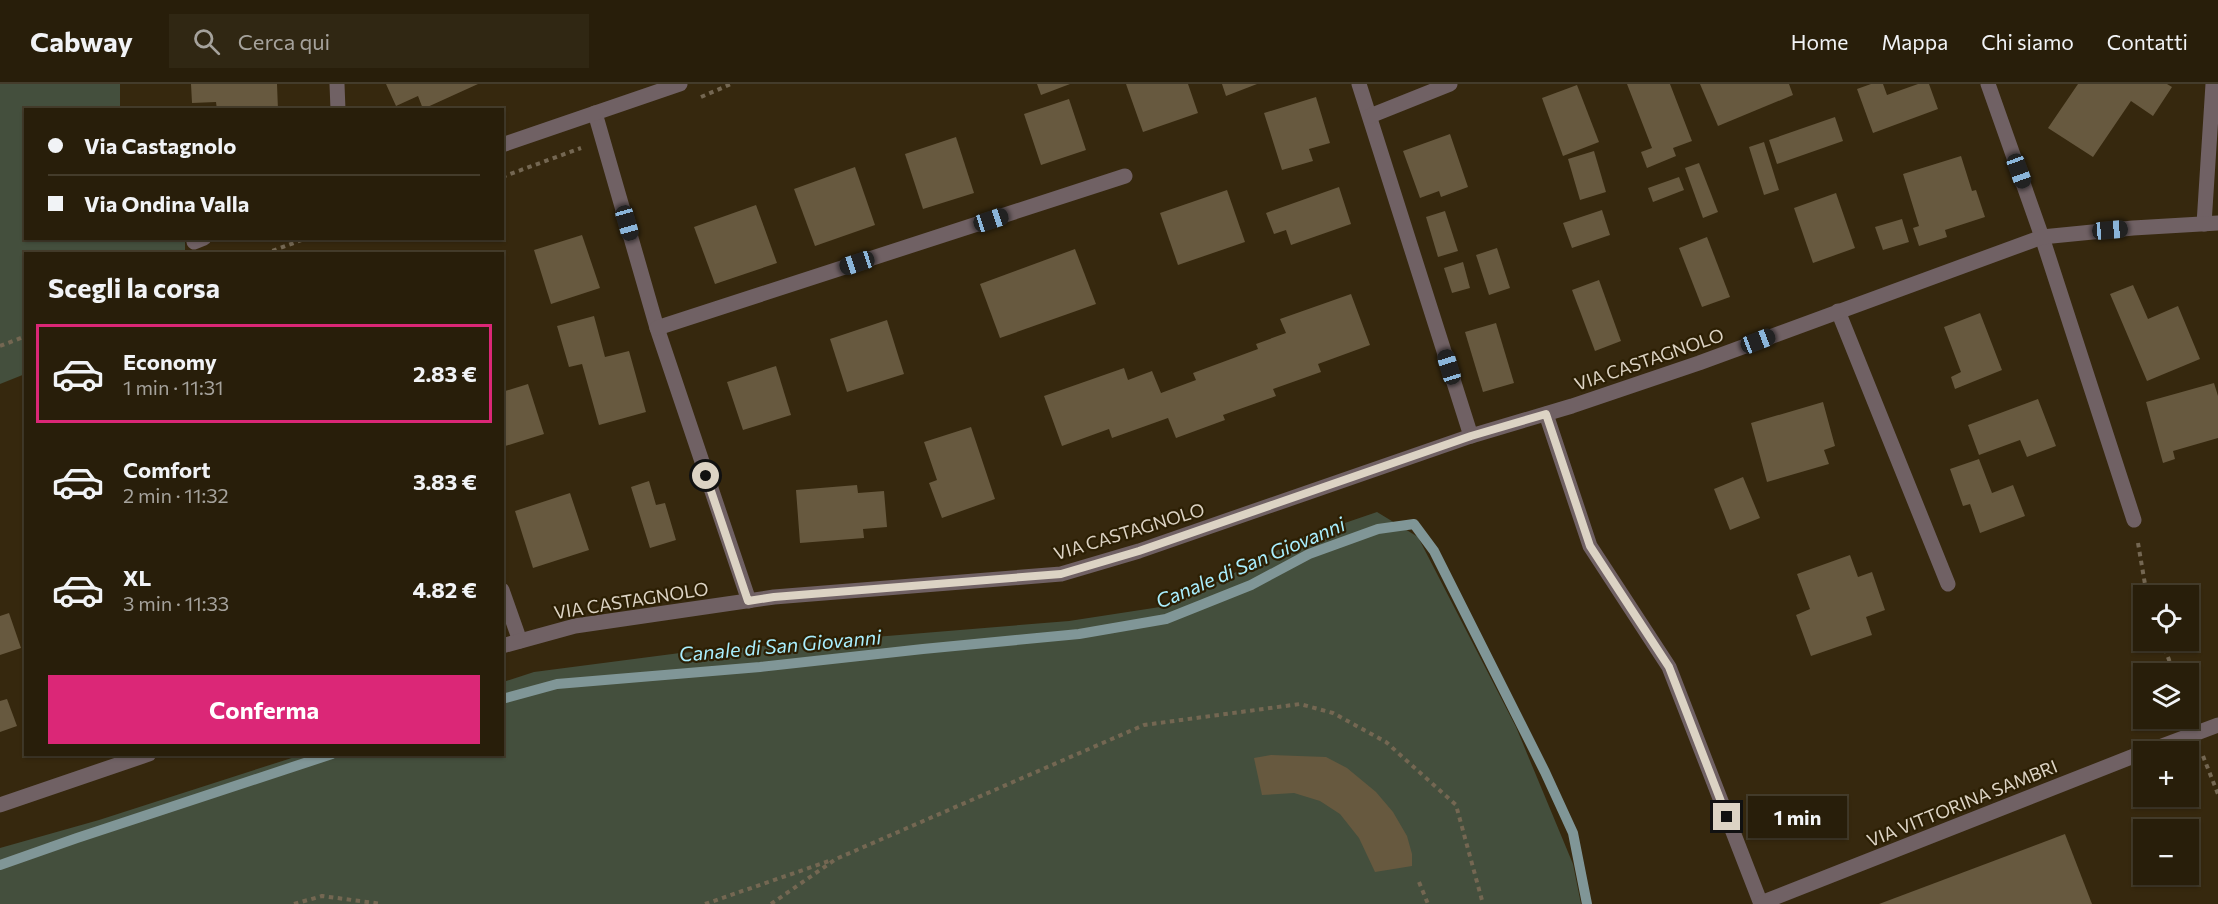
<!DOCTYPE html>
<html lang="it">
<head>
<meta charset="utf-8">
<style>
  body { margin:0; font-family:Commissioner,sans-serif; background:#302713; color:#f1f3f6; height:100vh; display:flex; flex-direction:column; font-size:22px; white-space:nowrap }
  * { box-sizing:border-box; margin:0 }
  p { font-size:20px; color:#a5a29c }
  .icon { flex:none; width:33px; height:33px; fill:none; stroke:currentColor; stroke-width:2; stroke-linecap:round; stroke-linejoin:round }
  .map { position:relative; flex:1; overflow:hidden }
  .panel { position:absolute; left:24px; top:168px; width:480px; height:504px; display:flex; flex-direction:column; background:#281e0a; border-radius:0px; box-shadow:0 2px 4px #0004,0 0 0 2px #443c2b }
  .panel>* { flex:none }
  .guide { position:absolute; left:24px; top:24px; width:480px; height:132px; border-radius:0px; box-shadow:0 2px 4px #0004,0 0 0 2px #443c2b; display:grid; align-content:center; height:132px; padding:0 24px; background:#281e0a }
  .buttons { position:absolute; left:2133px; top:501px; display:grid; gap:12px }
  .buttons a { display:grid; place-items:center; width:66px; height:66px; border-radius:0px; background:#281e0a; box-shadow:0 2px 4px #0004,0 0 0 2px #443c2b; font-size:30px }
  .end { position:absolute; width:27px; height:27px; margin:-14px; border:8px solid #dcd3c4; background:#111; box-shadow:0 0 0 3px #111 }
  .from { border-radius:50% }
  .bubble { position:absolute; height:42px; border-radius:0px; background:#281e0a; box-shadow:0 2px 4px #0004,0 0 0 2px #443c2b; font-size:20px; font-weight:700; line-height:42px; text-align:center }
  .car { position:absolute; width:18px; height:36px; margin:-18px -9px; border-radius:8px; box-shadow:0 0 4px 2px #0007; background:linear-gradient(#222 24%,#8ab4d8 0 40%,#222 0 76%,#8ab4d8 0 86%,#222 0) }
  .guide b { display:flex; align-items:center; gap:21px; height:57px; font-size:22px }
  .guide b+b { border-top:2px solid #443c2b }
  .guide i { width:15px; height:15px; background:#f1f3f6 }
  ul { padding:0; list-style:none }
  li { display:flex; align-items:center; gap:18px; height:99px; margin:0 12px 9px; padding:0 12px; border:3px solid transparent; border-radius:0px }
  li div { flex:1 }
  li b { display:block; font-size:22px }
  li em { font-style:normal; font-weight:700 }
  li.current { border-color:#db2777 }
  li>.icon { width:54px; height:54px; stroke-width:1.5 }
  h2 { padding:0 24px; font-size:27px; line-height:72px }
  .button { display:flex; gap:12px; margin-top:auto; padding:12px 24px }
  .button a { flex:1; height:69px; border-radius:0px; background:#db2777; color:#fff; font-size:24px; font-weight:700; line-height:69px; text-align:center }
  header { display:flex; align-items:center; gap:36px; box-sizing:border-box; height:84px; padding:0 30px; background:#281e0a; border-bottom:2px solid #443c2b }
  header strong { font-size:28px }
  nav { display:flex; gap:33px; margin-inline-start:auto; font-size:21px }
  .search { width:420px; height:54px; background:#302713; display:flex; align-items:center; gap:15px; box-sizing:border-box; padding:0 21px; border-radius:0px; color:#a5a29c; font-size:22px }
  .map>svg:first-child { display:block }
  .green { fill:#444f3d }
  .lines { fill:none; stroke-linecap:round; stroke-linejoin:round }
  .stream { stroke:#809697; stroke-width:10 }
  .building { fill:#67593f }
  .path { stroke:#746752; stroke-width:4; stroke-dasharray:4.5 4.5; stroke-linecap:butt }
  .minor { stroke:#706164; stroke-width:15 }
  .route { stroke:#dcd3c4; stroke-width:8 }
  .labels { text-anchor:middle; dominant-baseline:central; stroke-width:4.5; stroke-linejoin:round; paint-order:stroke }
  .street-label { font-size:18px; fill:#dcd3c4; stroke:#2c1f04 }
  .water-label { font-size:20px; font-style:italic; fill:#a9efff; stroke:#2c1f04 }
</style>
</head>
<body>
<header>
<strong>Cabway</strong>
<div class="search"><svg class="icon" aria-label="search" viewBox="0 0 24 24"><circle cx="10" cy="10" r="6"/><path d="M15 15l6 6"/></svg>Cerca qui</div>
<nav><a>Home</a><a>Mappa</a><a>Chi siamo</a><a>Contatti</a></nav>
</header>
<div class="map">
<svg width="2218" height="820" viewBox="0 0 2218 820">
  <rect width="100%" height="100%" fill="#36280e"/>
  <g class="green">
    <path d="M0,0H120V25L26,26V154L185,155V169L26,170L25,290L0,300Z"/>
    <path d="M1377,428L1418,453L1516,643L1573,780L1581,820H0V764L99,736L301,671L502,670L503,598L534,588L680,569L1069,537L1173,521L1301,454Z"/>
  </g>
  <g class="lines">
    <g class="stream">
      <path d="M502,615L557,600L760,583L923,565L1079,550L1166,535L1251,501L1309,470L1378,445L1414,440L1434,467L1545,688L1573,749L1587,820"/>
      <path d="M0,781L77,754L332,670"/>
    </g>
  </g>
  <g class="building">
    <path d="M191,0H277L278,26H217L216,18L192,19Z"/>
    <path d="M386,0H478L423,25L418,12L396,22Z"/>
    <path d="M1037,0H1070L1041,11Z"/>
    <path d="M1126,0H1188L1198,29L1143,48Z"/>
    <path d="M1222,0H1257L1226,12Z"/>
    <path d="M1627,0H1670L1692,57L1673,64L1676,72L1647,84L1641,68L1652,64Z"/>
    <path d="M1700,0H1789L1793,11L1718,42Z"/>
    <path d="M1871,0H1883L1887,11L1918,0H1929L1938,25L1873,49L1857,5Z"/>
    <path d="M2078,0H2167L2172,3L2153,32L2131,17L2093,73L2048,44Z"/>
    <path d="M1577,1L1599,58L1563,72L1542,14Z"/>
    <path d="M1316,13L1330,59L1309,65L1313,77L1282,86L1264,29Z"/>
    <path d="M1069,15L1086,66L1041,81L1024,30Z"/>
    <path d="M1835,33L1843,57L1777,80L1769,56Z"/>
    <path d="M1450,50L1468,103L1441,113L1439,107L1420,114L1403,67Z"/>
    <path d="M956,53L974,109L923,125L905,70Z"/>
    <path d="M1764,58L1779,106L1764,111L1749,63Z"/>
    <path d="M1594,67L1606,108L1580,116L1568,75Z"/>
    <path d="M1961,72L1972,107L1976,106L1985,133L1945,146L1947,153L1919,162L1913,144L1919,142L1903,90Z"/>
    <path d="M1699,79L1718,128L1703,134L1685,84Z"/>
    <path d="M855,83L875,141L815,162L794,105Z"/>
    <path d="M1679,93L1684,106L1653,118L1648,104Z"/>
    <path d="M1339,103L1351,140L1291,161L1286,146L1274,150L1266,129Z"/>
    <path d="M1227,106L1245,158L1178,181L1160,129Z"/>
    <path d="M1836,109L1855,164L1813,179L1794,124Z"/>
    <path d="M756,121L777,179L715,200L694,143Z"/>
    <path d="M1602,126L1610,151L1572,164L1563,139Z"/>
    <path d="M1445,127L1458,167L1438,173L1426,133Z"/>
    <path d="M1902,135L1909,158L1883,166L1875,143Z"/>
    <path d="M582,151L600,204L551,220L534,166Z"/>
    <path d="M1707,153L1730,213L1702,223L1679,164Z"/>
    <path d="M1497,164L1510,204L1489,211L1476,171Z"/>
    <path d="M1075,165L1096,220L1000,254L980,200Z"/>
    <path d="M1463,178L1470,204L1452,209L1444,184Z"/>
    <path d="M1599,196L1621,257L1595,267L1572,206Z"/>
    <path d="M2133,201L2148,235L2178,222L2200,275L2147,297L2110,210Z"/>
    <path d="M1351,210L1370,261L1318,280L1321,288L1273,305L1276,312L1223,331L1225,336L1176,354L1168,334L1112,354L1109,345L1062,362L1044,312L1124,284L1128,296L1152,287L1161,309L1196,296L1193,289L1258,265L1256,260L1286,249L1280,235Z"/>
    <path d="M1980,229L2002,286L1955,305L1951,293L1961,288L1944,243Z"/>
    <path d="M594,232L605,273L629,267L646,328L599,341L582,280L569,283L557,242Z"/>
    <path d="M887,236L904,290L847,308L830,255Z"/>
    <path d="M1496,239L1514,299L1483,308L1465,248Z"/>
    <path d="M776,282L791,331L743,346L727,298Z"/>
    <path d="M2214,299L2218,312V354L2173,367L2175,375L2163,379L2146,318Z"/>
    <path d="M528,300L544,350L502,363V308Z"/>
    <path d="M2038,315L2056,362L2027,373L2020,356L1979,371L1968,341Z"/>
    <path d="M1823,318L1835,362L1824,366L1829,380L1767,398L1751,339Z"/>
    <path d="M971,343L995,415L942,434L929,399L937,396L924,358Z"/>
    <path d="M1979,375L1992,409L2013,401L2025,432L1980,449L1970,420L1963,422L1950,385Z"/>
    <path d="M1743,393L1760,434L1730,446L1714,405Z"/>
    <path d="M649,397L656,421L665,419L676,456L650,464L631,403Z"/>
    <path d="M857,401L858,409L884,407L887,443L863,445L864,454L800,459L796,406Z"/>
    <path d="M570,409L589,466L533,484L515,427Z"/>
    <path d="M1850,471L1858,493L1872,488L1885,526L1866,533L1872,551L1811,572L1796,531L1810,525L1797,490Z"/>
    <path d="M9,529L21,564L0,571V532Z"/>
    <path d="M7,615L17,642L0,648V617Z"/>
    <path d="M1271,671L1326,673L1347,684L1376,708L1393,728L1407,752L1412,770V782L1375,788L1359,754L1340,730L1320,717L1294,709L1262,711L1254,674Z"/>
    <path d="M2065,750L2092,820H1879Z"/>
  </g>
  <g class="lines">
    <g class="path">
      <path d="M701,13L731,0"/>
      <path d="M502,93L581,64"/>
      <path d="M264,170L307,154"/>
      <path d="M0,262L26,252"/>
      <path d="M2138,459L2147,512"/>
      <path d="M2162,556L2174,590"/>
      <path d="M2203,672L2218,710"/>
      <path d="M1419,798L1428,820"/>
      <path d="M294,820L322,812L382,820"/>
      <path d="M705,820L829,777"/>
      <path d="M771,820L836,775L1144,641L1300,620L1333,629L1386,658L1456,721L1483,820"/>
    </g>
    <g class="minor">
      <path d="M337,0L338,26"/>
      <path d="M1359,0L1471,352"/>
      <path d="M1988,0L2042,153L2134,436"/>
      <path d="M595,29L657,244L749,517"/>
      <path d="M1370,32L1450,0"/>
      <path d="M502,61L680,0"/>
      <path d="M2204,140L2213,0"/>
      <path d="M194,158L204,154"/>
      <path d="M1838,227L1948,500"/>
      <path d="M657,244L1125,92"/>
      <path d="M1546,330L1590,462L1669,583L1761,820"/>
      <path d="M502,506L520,557"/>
      <path d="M502,562L575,542L774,513L1061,490L1139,467L1471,352L1572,322L1699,279L2042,153L2133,144L2218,139"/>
      <path d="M2146,668L2218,641"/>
      <path d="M0,721L149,670"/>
      <path d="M1761,819L2144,668"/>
    </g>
  </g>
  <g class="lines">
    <path class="route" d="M706,392L748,517L774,513L1061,490L1139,467L1471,352L1546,330L1590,462L1669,583L1727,733"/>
  </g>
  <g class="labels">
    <g class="street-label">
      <text transform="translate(1649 275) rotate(-19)">VIA CASTAGNOLO</text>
      <text transform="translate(1129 447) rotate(-17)">VIA CASTAGNOLO</text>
      <text transform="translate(631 516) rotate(-9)">VIA CASTAGNOLO</text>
      <text transform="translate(1962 719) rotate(-22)">VIA VITTORINA SAMBRI</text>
    </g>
    <g class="water-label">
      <text transform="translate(1250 478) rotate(-23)">Canale di San Giovanni</text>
      <text transform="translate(780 561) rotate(-5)">Canale di San Giovanni</text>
    </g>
  </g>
</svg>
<div class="buttons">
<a><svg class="icon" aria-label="locate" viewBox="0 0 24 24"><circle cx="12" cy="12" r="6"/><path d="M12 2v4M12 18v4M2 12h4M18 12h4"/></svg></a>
<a><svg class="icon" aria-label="layers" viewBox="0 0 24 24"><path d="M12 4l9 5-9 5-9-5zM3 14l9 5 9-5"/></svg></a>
<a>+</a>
<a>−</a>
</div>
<i class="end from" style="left:706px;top:392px"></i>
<i class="end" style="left:1727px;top:733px"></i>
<div class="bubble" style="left:1748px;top:712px;width:99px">1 min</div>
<i class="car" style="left:2019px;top:87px;rotate:160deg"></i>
<i class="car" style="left:991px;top:136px;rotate:72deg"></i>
<i class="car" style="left:627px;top:139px;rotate:164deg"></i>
<i class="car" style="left:2110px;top:146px;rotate:85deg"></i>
<i class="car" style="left:857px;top:179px;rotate:252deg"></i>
<i class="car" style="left:1758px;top:257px;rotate:69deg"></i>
<i class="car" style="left:1449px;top:283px;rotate:343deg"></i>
<div class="guide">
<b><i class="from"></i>Via Castagnolo</b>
<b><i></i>Via Ondina Valla</b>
</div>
<section class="panel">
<h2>Scegli la corsa</h2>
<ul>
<li class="current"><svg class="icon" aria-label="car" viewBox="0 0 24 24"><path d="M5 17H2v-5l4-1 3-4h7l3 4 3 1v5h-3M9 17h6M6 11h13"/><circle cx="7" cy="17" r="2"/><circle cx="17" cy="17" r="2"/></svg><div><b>Economy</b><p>1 min · 11:31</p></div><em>2.83 €</em></li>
<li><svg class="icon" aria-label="car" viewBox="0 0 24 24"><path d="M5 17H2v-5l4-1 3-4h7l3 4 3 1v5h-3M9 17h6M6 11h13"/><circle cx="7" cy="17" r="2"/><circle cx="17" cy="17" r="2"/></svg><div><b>Comfort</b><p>2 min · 11:32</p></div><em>3.83 €</em></li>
<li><svg class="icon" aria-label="car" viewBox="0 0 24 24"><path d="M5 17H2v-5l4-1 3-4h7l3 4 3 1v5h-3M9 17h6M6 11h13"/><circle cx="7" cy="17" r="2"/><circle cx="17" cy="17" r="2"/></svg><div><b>XL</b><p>3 min · 11:33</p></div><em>4.82 €</em></li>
</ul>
<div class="button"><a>Conferma</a></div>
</section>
</div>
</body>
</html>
